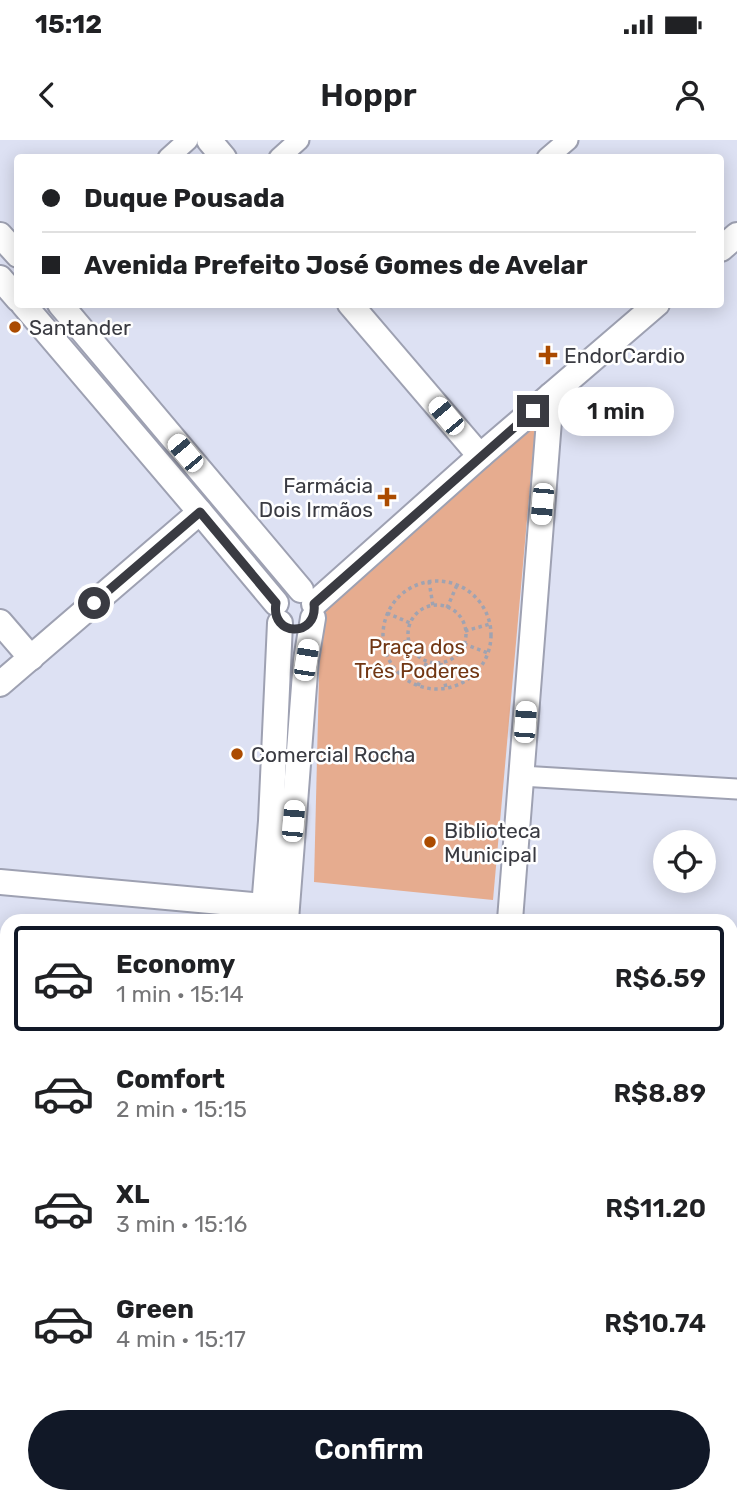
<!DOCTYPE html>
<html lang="en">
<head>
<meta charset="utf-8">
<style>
  body { margin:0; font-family:Rubik,sans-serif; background:#f6f6f6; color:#202124; height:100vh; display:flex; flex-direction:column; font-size:26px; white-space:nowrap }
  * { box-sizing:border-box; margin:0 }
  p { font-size:23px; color:#757577 }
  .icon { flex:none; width:38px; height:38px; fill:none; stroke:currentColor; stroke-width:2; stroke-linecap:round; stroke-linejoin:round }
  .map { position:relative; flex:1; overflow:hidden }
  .sheet { position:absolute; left:0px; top:774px; width:738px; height:590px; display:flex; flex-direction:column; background:#fff; border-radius:21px 21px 0 0; box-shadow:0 4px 18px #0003 }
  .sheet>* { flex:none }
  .guide { position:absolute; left:14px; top:14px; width:710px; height:154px; border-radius:7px; box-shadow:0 4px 18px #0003; display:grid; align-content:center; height:154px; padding:0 28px; background:#fff }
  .tools { position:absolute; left:653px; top:690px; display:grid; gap:14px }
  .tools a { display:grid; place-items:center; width:63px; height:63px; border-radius:50%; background:#fff; box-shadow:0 4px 18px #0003; font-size:35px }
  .end { position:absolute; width:32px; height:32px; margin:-16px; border:9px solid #3a3b42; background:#fff; box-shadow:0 0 0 4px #fff }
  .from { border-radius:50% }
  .bubble { position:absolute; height:49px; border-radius:24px; background:#fff; box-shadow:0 4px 18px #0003; font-size:23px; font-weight:600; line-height:49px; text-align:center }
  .car { position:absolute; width:21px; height:42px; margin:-21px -10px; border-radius:9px; box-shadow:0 0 5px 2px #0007; background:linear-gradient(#fff 24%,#345 0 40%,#fff 0 76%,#345 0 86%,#fff 0) }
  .guide b { display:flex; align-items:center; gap:24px; height:66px; font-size:26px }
  .guide b+b { border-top:2px solid #e0e0e0 }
  .guide i { width:18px; height:18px; background:#202124 }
  ul { padding:12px 0 0; list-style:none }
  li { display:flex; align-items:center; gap:21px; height:105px; margin:0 14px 10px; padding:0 14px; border:4px solid transparent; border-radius:7px }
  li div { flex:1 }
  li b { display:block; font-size:26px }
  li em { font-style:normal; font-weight:600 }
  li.on { border-color:#111827 }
  li>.icon { width:63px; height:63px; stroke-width:1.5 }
  .primary-button { display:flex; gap:14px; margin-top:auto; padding:14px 28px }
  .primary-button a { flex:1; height:80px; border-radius:42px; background:#111827; color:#fff; font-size:28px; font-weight:600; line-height:80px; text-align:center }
  .status { display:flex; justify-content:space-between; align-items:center; height:49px; padding:0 35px; background:#fff; direction:ltr }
  .status svg { height:19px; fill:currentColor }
  header { display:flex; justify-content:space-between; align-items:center; height:91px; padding:0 28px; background:#fff; font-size:32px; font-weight:600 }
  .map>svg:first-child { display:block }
  .green { fill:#e6ac8f }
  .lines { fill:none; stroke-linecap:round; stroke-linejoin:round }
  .minor-casing { stroke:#9ea1b2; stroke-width:23 }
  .tertiary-casing { stroke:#9ea1b2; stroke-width:28 }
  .path { stroke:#a0a3b1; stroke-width:3.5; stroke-dasharray:3.5 3.5; stroke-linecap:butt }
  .minor { stroke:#fff; stroke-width:19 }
  .tertiary { stroke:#fff; stroke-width:24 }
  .route { stroke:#3a3b42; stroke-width:9 }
  .poi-dot { fill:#ab4b00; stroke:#fff; stroke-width:2.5 }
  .labels { text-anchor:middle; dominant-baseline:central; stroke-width:5; stroke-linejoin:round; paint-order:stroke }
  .poi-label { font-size:21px; fill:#3a3b42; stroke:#fff; text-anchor:start }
  .park-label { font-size:21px; fill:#723714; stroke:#fff }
</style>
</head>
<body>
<div class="status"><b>15:12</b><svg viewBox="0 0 49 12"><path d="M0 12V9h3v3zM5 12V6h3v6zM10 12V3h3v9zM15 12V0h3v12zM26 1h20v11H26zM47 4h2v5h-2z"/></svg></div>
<header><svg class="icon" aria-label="back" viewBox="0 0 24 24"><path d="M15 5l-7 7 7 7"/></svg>Hoppr<svg class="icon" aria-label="person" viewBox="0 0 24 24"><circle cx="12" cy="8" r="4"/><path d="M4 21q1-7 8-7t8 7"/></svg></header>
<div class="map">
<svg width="737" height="1362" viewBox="0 0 737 1362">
  <rect width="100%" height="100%" fill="#dde1f3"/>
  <g class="green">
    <path d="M536,279L493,760L314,742L320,495L323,471Z"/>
    <path d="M732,870L737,871V1094H732Z"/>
  </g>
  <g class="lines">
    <g class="minor-casing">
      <g id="minor">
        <path d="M168,18L188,0"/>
        <path d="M279,18L299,0"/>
        <path d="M547,18L568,0"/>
        <path d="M521,636L737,649"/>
        <path d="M732,1314H737"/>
      </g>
    </g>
    <g class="tertiary-casing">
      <g id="tertiary">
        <path d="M209,0L224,18"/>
        <path d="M0,95L18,115"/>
        <path d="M721,109L737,95"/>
        <path d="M0,138L18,159"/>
        <path d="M23,164L200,372L276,463"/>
        <path d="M60,164L301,450"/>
        <path d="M350,164L480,316"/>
        <path d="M314,464L480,316L657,164"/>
        <path d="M0,482L31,518"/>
        <path d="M0,544L200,372"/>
        <path d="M0,742L264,766"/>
        <path d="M263,780L271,681L280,483"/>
        <path d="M286,780L306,520L313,478"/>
        <path d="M510,780L551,255"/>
        <path d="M732,870L737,871"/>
        <path d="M732,1094H737"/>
        <path d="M0,1095L7,1096"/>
        <path d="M220,1362V1356"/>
        <path d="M243,1362L244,1356"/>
        <path d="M464,1362V1356"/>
      </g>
    </g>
    <g class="path">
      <circle cx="437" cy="495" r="54"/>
      <path d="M429,441L433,466"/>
      <circle cx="437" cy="494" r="29"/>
      <path d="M447,468L457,445"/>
      <path d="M387,473L410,483"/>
      <path d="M465,491L490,484"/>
      <path d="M464,504L488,513"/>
      <path d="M383,507L408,501"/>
      <path d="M441,523L446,548"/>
      <path d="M418,546L427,521"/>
    </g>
    <use href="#minor" class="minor"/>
    <use href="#tertiary" class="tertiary"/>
  </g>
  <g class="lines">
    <path class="route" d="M94,463L200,372L276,463C270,497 318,498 314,464L533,271"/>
  </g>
  <g class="poi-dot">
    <circle cx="15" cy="187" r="7"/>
    <path d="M544.5 204.5h7v7h7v7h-7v7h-7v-7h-7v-7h7z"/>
    <path d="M383.5 346.5h7v7h7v7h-7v7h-7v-7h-7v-7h7z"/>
    <circle cx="237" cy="614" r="7"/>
    <circle cx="430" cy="702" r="7"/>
  </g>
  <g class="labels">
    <g class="poi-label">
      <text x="29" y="187">Santander</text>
      <text x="564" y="215">EndorCardio</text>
      <text x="373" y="345" text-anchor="end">Farmácia<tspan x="373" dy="24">Dois Irmãos</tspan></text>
      <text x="251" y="614">Comercial Rocha</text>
      <text x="444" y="690">Biblioteca<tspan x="444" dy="24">Municipal</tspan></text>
    </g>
    <g class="park-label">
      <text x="417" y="506">Praça dos<tspan x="417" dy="24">Três Poderes</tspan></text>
    </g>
  </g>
</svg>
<div class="tools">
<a><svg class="icon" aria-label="locate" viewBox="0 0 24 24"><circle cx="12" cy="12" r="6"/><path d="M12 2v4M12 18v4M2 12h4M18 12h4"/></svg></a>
</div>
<i class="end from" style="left:94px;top:463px"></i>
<i class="end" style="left:533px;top:271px"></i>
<div class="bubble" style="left:558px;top:247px;width:116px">1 min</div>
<i class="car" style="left:446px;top:276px;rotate:320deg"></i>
<i class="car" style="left:185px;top:313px;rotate:320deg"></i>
<i class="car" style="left:542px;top:364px;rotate:185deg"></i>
<i class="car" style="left:306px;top:520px;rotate:9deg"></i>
<i class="car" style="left:525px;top:582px;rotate:4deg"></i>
<i class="car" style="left:293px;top:681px;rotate:5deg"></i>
<div class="guide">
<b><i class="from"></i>Duque Pousada</b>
<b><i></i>Avenida Prefeito José Gomes de Avelar</b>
</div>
<section class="sheet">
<ul>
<li class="on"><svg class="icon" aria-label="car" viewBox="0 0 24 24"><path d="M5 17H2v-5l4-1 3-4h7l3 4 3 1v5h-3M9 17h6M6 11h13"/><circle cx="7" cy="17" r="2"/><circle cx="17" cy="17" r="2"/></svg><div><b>Economy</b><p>1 min · 15:14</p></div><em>R$6.59</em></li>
<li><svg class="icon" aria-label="car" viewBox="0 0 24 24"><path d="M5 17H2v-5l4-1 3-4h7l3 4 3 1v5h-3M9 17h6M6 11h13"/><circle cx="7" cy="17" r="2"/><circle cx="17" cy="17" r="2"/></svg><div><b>Comfort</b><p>2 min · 15:15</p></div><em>R$8.89</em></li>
<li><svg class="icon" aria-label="car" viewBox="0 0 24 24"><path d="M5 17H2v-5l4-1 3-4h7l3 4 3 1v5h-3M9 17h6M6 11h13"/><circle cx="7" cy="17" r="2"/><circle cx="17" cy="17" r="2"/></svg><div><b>XL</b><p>3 min · 15:16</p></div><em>R$11.20</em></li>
<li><svg class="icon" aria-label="car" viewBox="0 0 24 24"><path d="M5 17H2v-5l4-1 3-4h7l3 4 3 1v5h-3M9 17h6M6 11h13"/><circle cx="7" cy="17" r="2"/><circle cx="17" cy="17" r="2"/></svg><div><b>Green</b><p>4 min · 15:17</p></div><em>R$10.74</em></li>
</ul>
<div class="primary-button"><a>Confirm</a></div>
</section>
</div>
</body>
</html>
